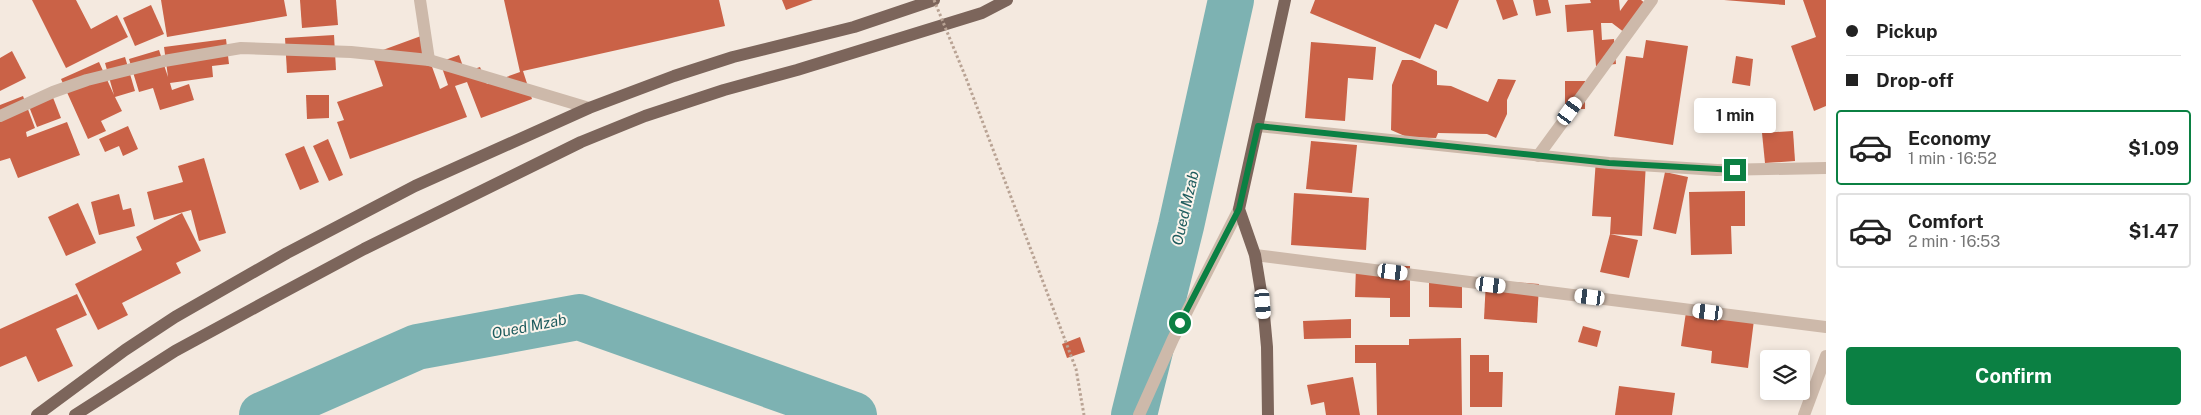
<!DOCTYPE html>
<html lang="en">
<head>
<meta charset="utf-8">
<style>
  body { margin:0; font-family:"Public Sans",sans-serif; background:#f2f2f2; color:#222; height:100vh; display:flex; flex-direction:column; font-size:19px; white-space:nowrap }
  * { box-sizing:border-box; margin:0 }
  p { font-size:16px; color:#767676 }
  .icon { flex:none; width:28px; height:28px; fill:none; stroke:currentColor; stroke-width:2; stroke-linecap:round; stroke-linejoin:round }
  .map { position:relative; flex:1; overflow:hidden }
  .panel { display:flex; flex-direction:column; background:#fff; width:375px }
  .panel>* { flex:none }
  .banner { display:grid; align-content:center; height:110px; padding:0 20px; background:#fff }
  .tools { position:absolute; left:1760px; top:350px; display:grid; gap:10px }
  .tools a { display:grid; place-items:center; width:50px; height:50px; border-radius:5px; background:#fff; box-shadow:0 2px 8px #0003; font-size:25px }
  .end { position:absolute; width:22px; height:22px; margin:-11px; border:6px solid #0b8043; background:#fff; box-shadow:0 0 0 2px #fff }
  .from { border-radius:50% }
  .bubble { position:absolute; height:35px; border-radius:5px; background:#fff; box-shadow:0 2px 8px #0003; font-size:16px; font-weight:700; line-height:35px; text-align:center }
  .car { position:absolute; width:15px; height:30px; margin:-15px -8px; border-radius:6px; box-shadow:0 0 4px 1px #0007; background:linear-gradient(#fff 24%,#345 0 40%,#fff 0 76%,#345 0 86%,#fff 0) }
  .banner b { display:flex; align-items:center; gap:18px; height:48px; font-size:19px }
  .banner b+b { border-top:1px solid #e0e0e0 }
  .banner i { width:12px; height:12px; background:#222 }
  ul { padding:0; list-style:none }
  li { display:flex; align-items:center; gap:15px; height:75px; margin:0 10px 8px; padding:0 10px; border:2px solid #e0e0e0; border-radius:5px }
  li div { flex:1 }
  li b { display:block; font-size:19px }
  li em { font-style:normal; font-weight:700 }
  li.active { border-color:#0b8043 }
  li>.icon { width:45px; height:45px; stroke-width:1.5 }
  .button { display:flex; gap:10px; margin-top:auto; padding:10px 20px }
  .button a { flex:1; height:58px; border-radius:5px; background:#0b8043; color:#fff; font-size:20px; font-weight:700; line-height:58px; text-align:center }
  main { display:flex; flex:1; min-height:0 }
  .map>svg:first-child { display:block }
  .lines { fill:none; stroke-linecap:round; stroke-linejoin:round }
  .river { stroke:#7db2b2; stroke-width:46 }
  .building { fill:#ca6247 }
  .minor { stroke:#cdb9aa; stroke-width:12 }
  .major { stroke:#7c655b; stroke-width:12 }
  .path-bridge { stroke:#b9a394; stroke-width:3; stroke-dasharray:2.5 2.5; stroke-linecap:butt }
  .route { stroke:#0b8043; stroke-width:6 }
  .labels { text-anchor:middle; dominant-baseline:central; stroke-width:4; stroke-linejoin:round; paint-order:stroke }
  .water-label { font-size:15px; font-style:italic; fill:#1d5b5d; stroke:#fbf4ec }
</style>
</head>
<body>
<main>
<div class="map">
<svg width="1826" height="415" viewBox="0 0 1826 415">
  <rect width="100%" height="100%" fill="#f4e9df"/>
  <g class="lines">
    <g class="river">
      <path d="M262,415L417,347L579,317L854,415"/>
      <path d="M1134,415L1181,226L1231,0"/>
    </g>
  </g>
  <g class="building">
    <path d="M32,0H76L91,29L117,15L128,37L66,68Z"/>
    <path d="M161,0H284L287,16L167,37Z"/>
    <path d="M300,0H336L338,25L302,28Z"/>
    <path d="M504,0H719L725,26L523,71L532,99L481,118L467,82L455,86L467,117L350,159L337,122L344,120L337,102L383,86L372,54L421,36L440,89L448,85L440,62L459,55L465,72L480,67L487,84L520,72Z"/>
    <path d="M782,0H813L786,10Z"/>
    <path d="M1315,0H1459L1447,29L1435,24L1420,59L1310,13Z"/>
    <path d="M1496,0H1513L1518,15L1503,20Z"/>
    <path d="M1533,0H1548L1551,13L1536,16Z"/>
    <path d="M1590,0H1619L1620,11L1628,0H1641L1651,8L1629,36L1612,23H1601L1602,40L1614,39L1616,64L1596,66L1593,30L1567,32L1565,5L1591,3Z"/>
    <path d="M1724,0H1785V5Z"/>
    <path d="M1803,0H1826V106L1814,111L1791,46L1816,37Z"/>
    <path d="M151,5L164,34L135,46L123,18Z"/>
    <path d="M334,35L336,70L287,73L285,38Z"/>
    <path d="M226,39L229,64L212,66L213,77L170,83L172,90L189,84L194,100L160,110L153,88L139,92L129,59L159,50L168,77L164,47Z"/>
    <path d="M1646,40L1688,46L1673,145L1614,136L1626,56L1643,58Z"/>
    <path d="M1311,42L1376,47L1373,80L1348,78L1345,121L1305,118Z"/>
    <path d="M12,51L26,78L0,91V58Z"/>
    <path d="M1736,56L1753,59L1750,86L1732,83Z"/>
    <path d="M125,57L135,91L115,97L122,111L101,121L106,131L88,139L61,79L99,62L114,95L105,63Z"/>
    <path d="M1402,60H1412L1437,71V85L1451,86L1488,102L1498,79L1516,80L1507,100V114L1496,138L1487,134L1438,133L1436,138L1407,137L1391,130L1392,85Z"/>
    <rect x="1565" y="81" width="20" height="28"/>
    <path d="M52,95L61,118L37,127L28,104Z"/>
    <path d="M306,95H329V118L307,119Z"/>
    <path d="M23,96L35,128L26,132L27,137L67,122L80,155L18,178L10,158L0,161V105Z"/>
    <path d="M128,126L138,149L123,156L119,146L105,152L99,139Z"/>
    <path d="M1793,131L1795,161L1765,163L1762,133Z"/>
    <path d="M328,139L343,175L329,181L313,146Z"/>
    <path d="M1311,141L1357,145L1352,193L1306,189Z"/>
    <path d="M304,146L319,182L300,190L285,154Z"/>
    <path d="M204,158L226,233L199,241L191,210L154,220L147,192L183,182L178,166Z"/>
    <path d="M1596,159L1646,162L1642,236L1610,234L1638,240L1629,278L1600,272L1610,234L1611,217L1592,216Z"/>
    <path d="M1665,172L1688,177L1676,234L1653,229Z"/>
    <path d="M1745,191V226H1731L1732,254L1691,255L1689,192Z"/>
    <path d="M1294,193L1369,198L1366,250L1291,245Z"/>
    <path d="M119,194L123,210L131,208L135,226L99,235L91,202Z"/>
    <path d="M78,203L96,243L66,256L48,217Z"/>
    <path d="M182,213L201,251L176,263L181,273L122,303L128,315L98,330L75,284L142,250L136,237Z"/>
    <path d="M1356,266H1410V317H1390V298L1355,297Z"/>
    <path d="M1486,280L1539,284L1537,323L1484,319Z"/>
    <path d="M1429,281H1462V308L1429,307Z"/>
    <path d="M77,294L87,315L56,329L73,366L38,382L26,356L0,367V329Z"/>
    <path d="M1686,312H1755L1748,368L1711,363L1712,351L1681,346Z"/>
    <path d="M1351,319V338L1304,339L1303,321Z"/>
    <path d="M1583,326L1601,331L1597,347L1578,342Z"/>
    <path d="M1080,337L1085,352L1067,358L1062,344Z"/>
    <path d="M1461,338L1462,415H1377L1376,363H1355V345H1409V339Z"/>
    <path d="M1470,355H1489V372H1503L1502,407H1470Z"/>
    <path d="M1353,377L1360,415H1326L1324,402L1311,405L1307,385Z"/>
    <path d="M1619,386L1675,393L1672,415H1615Z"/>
  </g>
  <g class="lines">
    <g class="minor">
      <path d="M420,0L429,60"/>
      <path d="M0,116L53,92L87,80L164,61L241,48L351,52L429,60L589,108"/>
      <path d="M1258,126L1609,163L1717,170L1826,168"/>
      <path d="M1538,156L1652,0"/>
      <path d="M1255,255L1826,327"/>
      <path d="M1139,415L1173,339L1239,209"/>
      <path d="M1804,415L1826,356"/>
    </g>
    <g class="major">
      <path d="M37,415L125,350L175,317L287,253L415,186L589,108L674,76L733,57L854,27L934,0"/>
      <path d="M75,415L175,351L267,301L364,249L581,142L645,116L724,90L797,70L982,13L1007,0"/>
      <path d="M1268,415L1267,347L1263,304L1255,255L1239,209L1285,0"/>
    </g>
    <path class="path-bridge" d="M934,0L966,78L1076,369L1084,415"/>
  </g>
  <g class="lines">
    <path class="route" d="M1180,323L1239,209L1258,126L1609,163L1735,170"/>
  </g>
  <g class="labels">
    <g class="water-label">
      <text transform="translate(1185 208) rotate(-77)">Oued Mzab</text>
      <text transform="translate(529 326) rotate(-11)">Oued Mzab</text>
    </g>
  </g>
</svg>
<div class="tools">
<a><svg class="icon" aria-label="layers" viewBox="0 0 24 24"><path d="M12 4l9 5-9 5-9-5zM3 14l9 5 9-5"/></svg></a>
</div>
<i class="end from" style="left:1180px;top:323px"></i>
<i class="end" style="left:1735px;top:170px"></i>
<div class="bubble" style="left:1694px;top:98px;width:82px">1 min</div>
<i class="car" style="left:1570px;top:111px;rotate:36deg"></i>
<i class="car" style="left:1393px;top:272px;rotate:97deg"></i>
<i class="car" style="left:1491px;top:285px;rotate:97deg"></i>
<i class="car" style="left:1590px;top:297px;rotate:277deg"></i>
<i class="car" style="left:1263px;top:304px;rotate:175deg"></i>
<i class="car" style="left:1708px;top:312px;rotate:277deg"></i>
</div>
<section class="panel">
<div class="banner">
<b><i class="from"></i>Pickup</b>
<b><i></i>Drop-off</b>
</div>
<ul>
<li class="active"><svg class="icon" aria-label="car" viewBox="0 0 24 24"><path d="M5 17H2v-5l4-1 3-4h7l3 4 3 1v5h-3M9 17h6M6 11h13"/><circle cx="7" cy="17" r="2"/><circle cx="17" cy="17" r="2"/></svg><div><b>Economy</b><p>1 min · 16:52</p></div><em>$1.09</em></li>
<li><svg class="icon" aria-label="car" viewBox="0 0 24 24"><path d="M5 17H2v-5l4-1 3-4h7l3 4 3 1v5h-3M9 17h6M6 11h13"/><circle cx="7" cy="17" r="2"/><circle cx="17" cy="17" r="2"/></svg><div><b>Comfort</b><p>2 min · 16:53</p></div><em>$1.47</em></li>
</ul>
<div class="button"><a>Confirm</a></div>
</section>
</main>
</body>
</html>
